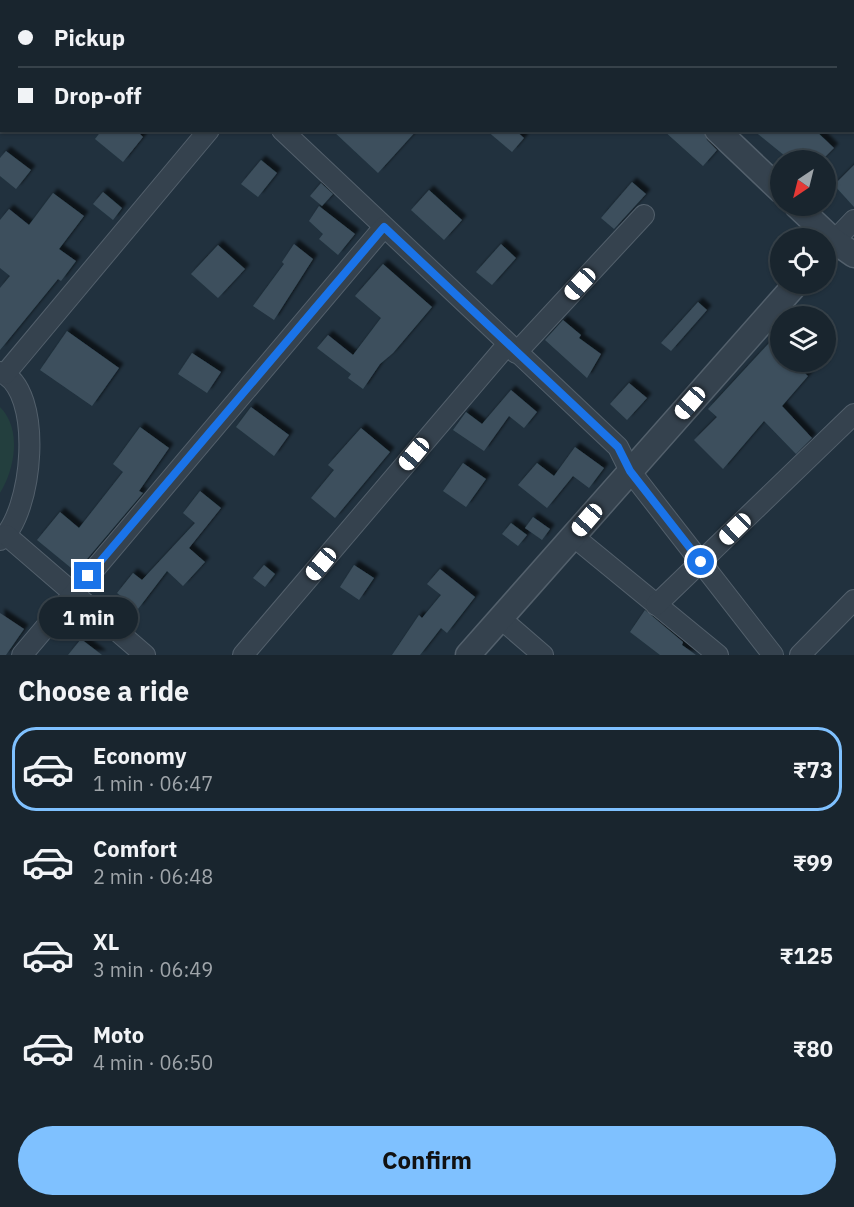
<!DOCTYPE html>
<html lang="en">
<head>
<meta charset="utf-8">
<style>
  body { margin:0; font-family:"IBM Plex Sans",sans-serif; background:#222d36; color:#f1f3f6; height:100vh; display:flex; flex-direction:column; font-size:22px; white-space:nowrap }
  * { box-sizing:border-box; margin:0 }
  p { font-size:20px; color:#9fa5aa }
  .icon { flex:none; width:33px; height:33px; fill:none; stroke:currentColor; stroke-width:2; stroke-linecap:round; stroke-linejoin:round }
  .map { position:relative; height:655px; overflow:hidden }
  .drawer { display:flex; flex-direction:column; background:#19252e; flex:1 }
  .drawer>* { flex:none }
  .top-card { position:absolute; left:0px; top:0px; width:855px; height:132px; box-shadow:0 2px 4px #0004,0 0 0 2px #37424a; display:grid; align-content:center; height:132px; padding:0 18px; background:#19252e }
  .needle { width:39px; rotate:215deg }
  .tools { position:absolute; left:770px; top:150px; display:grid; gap:12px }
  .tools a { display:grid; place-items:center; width:66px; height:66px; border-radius:50%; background:#19252e; box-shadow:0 2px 4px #0004,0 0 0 2px #37424a; font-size:30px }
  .end { position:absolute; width:27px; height:27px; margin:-14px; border:8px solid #1a73e8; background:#fff; box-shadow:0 0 0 3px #fff }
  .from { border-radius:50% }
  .bubble { position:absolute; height:42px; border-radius:21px; background:#19252e; box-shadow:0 2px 4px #0004,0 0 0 2px #37424a; font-size:20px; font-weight:800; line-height:42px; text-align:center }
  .car { position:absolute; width:18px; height:36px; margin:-18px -9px; border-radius:8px; box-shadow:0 0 4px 2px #0007; background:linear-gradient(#fff 24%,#345 0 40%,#fff 0 76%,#345 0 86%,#fff 0) }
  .top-card b { display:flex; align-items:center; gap:21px; height:57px; font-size:22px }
  .top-card b+b { border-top:2px solid #37424a }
  .top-card i { width:15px; height:15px; background:#f1f3f6 }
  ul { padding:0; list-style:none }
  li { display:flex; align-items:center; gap:18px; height:84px; margin:0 12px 9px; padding:0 6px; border:3px solid transparent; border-radius:24px }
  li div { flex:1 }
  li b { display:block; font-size:22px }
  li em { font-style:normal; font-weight:800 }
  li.on { border-color:#7fc1ff }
  li>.icon { width:54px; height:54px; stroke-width:1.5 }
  h2 { padding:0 18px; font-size:27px; line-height:72px }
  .primary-button { display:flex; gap:12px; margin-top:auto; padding:12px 18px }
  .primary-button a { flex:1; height:69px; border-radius:36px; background:#7fc1ff; color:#111; font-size:24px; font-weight:800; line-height:69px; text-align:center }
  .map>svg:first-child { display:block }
  .green { fill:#233f3e }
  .building { fill:#3c505d; filter:url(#shadow) }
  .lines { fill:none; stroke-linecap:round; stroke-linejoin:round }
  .minor-casing { stroke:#53606c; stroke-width:22 }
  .tertiary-casing { stroke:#53606c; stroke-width:27 }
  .minor { stroke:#35424e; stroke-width:20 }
  .tertiary { stroke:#35424e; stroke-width:24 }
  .route { stroke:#1a73e8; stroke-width:8 }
</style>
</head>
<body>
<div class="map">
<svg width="854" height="655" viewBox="0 0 854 655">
  <defs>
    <filter id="shadow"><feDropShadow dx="4.5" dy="-4.5" stdDeviation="1.5" flood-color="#0009"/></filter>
  </defs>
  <rect width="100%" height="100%" fill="#21313e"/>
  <path class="green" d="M0,407C22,429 15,469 0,493Z"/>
  <g class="building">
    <path d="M102,130H136L143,137L123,162L95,139Z"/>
    <path d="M332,130H417L378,173Z"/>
    <path d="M486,130H515L524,138L512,152Z"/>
    <path d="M663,130H703L707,140L717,150L703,166Z"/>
    <path d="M753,130H815L834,148L822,160H790Z"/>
    <path d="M6,151L31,170L16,189L0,176V158Z"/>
    <path d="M261,160L277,173L258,197L241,184Z"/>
    <path d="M854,165V207L834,185Z"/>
    <path d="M632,182L646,194L614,229L601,218Z"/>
    <path d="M321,183L333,194L322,206L310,196Z"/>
    <path d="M429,190L462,220L444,240L411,210Z"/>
    <path d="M103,192L122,208L113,220L93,204Z"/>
    <path d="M53,193L84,216L59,249L76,261L61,281L58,279L0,350V288L10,276L0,268V220L9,209L29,225Z"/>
    <path d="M319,206L355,234L338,255L319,239L323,234L309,221Z"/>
    <path d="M294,244L313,259L274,320L253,306L284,264L282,262Z"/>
    <path d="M501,244L516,258L492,285L476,272Z"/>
    <path d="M218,245L245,269L218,298L191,274Z"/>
    <path d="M383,264L432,307L393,353L380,364L363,389L348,378L351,374L317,348L328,335L353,355L381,318L355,296Z"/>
    <path d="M698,302L707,310L671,351L661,343Z"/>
    <path d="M563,320L581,335L579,338L601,354L587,378L545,340Z"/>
    <path d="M67,331L119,368L92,406L40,370Z"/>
    <path d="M770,342L780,351V362H792L808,376L782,406L812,438L796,454L764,421L723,469L694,440L717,417L708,409Z"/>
    <path d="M192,353L221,372L207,393L178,374Z"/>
    <path d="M629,383L647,398L627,420L610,404Z"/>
    <path d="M511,390L537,412L524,428L509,416L484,451L453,430L466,412L482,424Z"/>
    <path d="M251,407L289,435L274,456L236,427Z"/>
    <path d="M140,427L169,448L139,491L143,493L76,572L37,540L60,512L79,528L123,472L113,464Z"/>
    <path d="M361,428L390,452L335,518L311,498L334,470L328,465Z"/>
    <path d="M575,447L604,468L589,488L573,476L547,508L518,485L537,463L554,476Z"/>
    <path d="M463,463L486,479L466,507L443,491Z"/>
    <path d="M200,491L221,508L189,548L205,562L183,586L167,571L138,609L117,593L133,573L142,580L195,523L183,513Z"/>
    <path d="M533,517L550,529L542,540L525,528Z"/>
    <path d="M511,523L527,535L518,546L502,534Z"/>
    <path d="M264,565L275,574L265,587L253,578Z"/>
    <path d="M354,565L374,578L359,600L340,587Z"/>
    <path d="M440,569L475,597L447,633L441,628L420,655H392L419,615L422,618L441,595L427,584Z"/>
    <path d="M645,610L683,642L682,645L696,655H660L630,632Z"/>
    <path d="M0,613L24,629L6,655H0Z"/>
    <path d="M81,639L102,655H68Z"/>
  </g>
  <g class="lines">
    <g class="minor-casing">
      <g id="minor">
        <path d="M137,0L139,2"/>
        <path d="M24,2L25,0"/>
        <path d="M317,2L318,0"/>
        <path d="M0,30L2,28"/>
        <path d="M854,103V104"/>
        <path d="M282,130L618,447L630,471L773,655"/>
        <path d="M834,241L854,220"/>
        <path d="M516,353L644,215"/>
        <path d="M0,372C45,389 33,515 0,540"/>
        <path d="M5,374L209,130"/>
        <path d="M6,535L145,655"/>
        <path d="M573,536L718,655"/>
        <path d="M656,605L854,414"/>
        <path d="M500,618L543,655"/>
        <path d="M22,655L384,227"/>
        <path d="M243,655L507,345"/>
        <path d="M800,655L854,600"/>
      </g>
    </g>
    <g class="tertiary-casing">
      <g id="tertiary">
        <path d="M549,0L554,2"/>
        <path d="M717,130L780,190"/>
        <path d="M797,206L834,241L854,255"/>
        <path d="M468,655L796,284"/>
      </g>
    </g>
    <use href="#minor" class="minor"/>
    <use href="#tertiary" class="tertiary"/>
  </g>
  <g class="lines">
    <path class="route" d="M88,576L384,227L618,447L630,471L701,562"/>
  </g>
</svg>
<div class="tools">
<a><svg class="needle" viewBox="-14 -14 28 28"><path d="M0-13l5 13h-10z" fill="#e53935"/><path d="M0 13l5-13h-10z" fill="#9fa5aa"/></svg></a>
<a><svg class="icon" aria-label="locate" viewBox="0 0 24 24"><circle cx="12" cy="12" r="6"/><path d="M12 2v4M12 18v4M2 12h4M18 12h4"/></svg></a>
<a><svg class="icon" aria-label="layers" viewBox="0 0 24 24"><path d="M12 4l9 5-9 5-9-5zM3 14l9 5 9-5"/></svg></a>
</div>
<i class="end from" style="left:701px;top:562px"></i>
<i class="end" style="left:88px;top:576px"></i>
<div class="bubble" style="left:39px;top:597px;width:99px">1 min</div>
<i class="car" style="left:580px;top:284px;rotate:223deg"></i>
<i class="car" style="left:690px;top:403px;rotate:221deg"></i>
<i class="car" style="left:414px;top:454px;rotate:220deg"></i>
<i class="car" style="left:587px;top:520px;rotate:221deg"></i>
<i class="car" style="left:735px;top:529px;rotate:226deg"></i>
<i class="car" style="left:321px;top:564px;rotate:220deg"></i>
<div class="top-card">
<b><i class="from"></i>Pickup</b>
<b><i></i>Drop-off</b>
</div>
</div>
<section class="drawer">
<h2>Choose a ride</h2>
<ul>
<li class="on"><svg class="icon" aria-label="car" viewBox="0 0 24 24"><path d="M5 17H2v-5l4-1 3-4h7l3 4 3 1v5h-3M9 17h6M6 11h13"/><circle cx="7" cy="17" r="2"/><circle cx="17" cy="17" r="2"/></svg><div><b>Economy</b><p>1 min · 06:47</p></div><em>₹73</em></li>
<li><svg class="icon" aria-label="car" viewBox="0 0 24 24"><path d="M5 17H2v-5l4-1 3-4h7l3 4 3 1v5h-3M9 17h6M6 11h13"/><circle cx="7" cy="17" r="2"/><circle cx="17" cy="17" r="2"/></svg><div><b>Comfort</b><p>2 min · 06:48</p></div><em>₹99</em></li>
<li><svg class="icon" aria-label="car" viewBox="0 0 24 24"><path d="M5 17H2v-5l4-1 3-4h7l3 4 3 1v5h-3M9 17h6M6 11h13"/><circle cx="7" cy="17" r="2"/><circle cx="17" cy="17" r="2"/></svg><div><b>XL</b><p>3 min · 06:49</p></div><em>₹125</em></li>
<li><svg class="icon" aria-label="car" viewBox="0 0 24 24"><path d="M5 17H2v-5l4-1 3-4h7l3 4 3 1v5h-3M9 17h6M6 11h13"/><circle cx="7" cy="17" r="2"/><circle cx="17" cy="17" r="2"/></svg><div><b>Moto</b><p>4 min · 06:50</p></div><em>₹80</em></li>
</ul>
<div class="primary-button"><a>Confirm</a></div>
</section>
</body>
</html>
